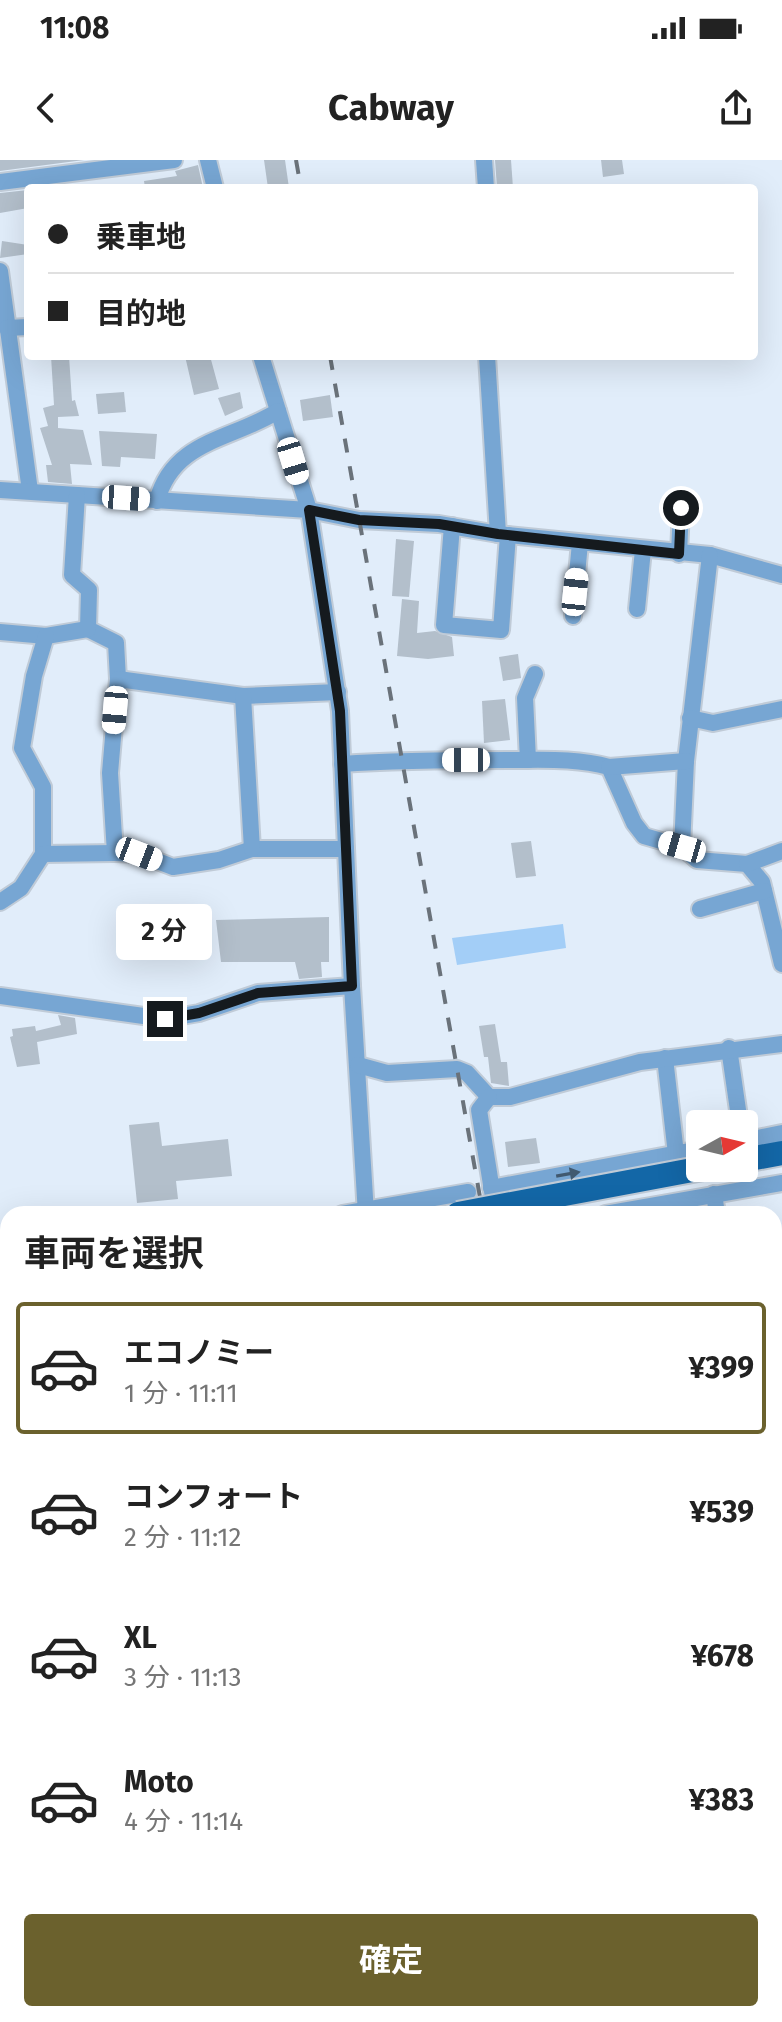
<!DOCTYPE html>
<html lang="ja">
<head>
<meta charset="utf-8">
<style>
  body { margin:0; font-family:"Fira Sans","Noto Sans JP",sans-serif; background:#f2f2f2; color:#222; height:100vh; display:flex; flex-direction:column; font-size:30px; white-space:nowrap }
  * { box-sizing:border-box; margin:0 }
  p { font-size:26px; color:#767676 }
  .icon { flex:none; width:44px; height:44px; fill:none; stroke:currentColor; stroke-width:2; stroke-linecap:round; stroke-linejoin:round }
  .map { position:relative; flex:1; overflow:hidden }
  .sheet { position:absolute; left:0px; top:1046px; width:782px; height:816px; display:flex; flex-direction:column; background:#fff; border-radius:24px 24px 0 0; box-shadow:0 8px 32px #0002 }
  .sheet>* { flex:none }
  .banner { position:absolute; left:24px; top:24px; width:734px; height:176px; border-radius:8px; box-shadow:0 8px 32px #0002; display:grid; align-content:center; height:176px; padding:0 24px; background:#fff }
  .needle { width:52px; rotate:82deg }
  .fabs { position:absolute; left:686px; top:950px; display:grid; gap:16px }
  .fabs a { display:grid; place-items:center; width:72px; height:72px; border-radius:8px; background:#fff; box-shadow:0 8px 32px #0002; font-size:40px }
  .end { position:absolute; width:36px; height:36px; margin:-18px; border:10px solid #151a1e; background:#fff; box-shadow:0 0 0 4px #fff }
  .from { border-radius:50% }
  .bubble { position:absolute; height:56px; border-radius:8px; background:#fff; box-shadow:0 8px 32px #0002; font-size:26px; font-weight:700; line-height:56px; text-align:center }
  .car { position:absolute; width:24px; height:48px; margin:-24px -12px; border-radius:10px; box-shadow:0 0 6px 2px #0007; background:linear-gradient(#fff 24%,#345 0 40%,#fff 0 76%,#345 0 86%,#fff 0) }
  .banner b { display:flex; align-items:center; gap:28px; height:76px; font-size:30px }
  .banner b+b { border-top:2px solid #e0e0e0 }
  .banner i { width:20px; height:20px; background:#222 }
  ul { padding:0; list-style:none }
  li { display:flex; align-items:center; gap:24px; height:132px; margin:0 16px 12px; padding:0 8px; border:4px solid transparent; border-radius:8px }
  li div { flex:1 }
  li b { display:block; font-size:30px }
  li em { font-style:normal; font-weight:700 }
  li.active { border-color:#6b612d }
  li>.icon { width:72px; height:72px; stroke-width:1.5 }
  h2 { padding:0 24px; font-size:36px; line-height:96px }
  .primary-button { display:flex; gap:16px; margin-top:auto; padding:16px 24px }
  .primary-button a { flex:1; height:92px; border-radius:8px; background:#6b612d; color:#fff; font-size:32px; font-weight:700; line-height:92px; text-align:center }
  .status { display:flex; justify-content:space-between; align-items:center; height:56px; padding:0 40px; background:#fff; direction:ltr }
  .status svg { height:22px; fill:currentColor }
  header { display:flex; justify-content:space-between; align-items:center; height:104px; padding:0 24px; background:#fff; font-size:36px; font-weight:700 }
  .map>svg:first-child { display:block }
  .green { fill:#a3cef7 }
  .building { fill:#b3bfcb }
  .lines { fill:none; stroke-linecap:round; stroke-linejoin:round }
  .street-casing { stroke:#c0cbd7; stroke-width:20 }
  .secondary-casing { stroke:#c0cbd7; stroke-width:28 }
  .primary-casing { stroke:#c0cbd7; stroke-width:28 }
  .highway-casing { stroke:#c0cbd7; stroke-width:28 }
  .street { stroke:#77a6d3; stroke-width:16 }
  .secondary { stroke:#3581c4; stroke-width:24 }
  .primary { stroke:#1367a7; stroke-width:24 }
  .highway { stroke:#045087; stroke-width:24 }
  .rail { stroke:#6a727a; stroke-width:4; stroke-dasharray:14 14; stroke-linecap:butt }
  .primary-bridge-casing { stroke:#c0cbd7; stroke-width:28; stroke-linecap:butt }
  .primary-bridge { stroke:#1367a7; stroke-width:24 }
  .oneway { fill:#41596f }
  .route { stroke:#151a1e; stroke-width:10 }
</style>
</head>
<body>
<div class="status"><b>11:08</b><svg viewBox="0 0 49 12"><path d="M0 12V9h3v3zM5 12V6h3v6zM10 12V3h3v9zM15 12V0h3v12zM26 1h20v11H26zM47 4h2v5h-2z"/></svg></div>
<header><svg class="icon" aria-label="back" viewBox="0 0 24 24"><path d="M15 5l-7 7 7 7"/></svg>Cabway<svg class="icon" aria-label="share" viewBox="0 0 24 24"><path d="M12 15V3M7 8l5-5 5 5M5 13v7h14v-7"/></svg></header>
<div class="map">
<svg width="782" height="1862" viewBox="0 0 782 1862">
  <rect width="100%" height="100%" fill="#e1edfa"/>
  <path class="green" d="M563,764L566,788L457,805L452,778Z"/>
  <g class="building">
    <path d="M0,0H84L0,11Z"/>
    <path d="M264,0H285L289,28H268Z"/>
    <path d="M495,0H511L513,28H497Z"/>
    <path d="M601,0H622L624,14L603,17Z"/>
    <path d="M198,5L203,28H145L144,21L177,16L175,11Z"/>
    <path d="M28,30V48L0,53V33Z"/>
    <path d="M2,81L28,85V94L0,98Z"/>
    <path d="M51,196H69L72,241L75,240L79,256L58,257V268L83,270L92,305L70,304L72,324L48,322L46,305H52L40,268L48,266L43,248L54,245Z"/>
    <path d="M185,196H210L219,229L194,235Z"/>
    <path d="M124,232L126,252L98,254L96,234Z"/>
    <path d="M240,232L243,248L225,256L218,238Z"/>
    <path d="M330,235L333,257L303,261L300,240Z"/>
    <path d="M99,271L157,274L155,299L121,297L120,307L102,306Z"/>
    <path d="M396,379L414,381L409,437L392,436Z"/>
    <path d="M402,439L419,441L417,473L435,471L452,477L454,496L428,499L397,496Z"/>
    <path d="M518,494L521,518L503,521L499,497Z"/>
    <path d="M505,539L510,580L484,583L482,541Z"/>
    <path d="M531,681L536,716L516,718L511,683Z"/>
    <path d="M329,757V802H321L322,817L299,819L295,802H221L216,760Z"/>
    <path d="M58,855L75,858L77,874L37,882L40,904L17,907L10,877L13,876L12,869L35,866L36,871L61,865Z"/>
    <path d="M495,864L501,902H507L509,926L491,923L488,897H484L479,866Z"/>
    <path d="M159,962L162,986L228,979L232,1016L176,1021L178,1039L137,1043L129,965Z"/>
    <path d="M536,978L540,1003L508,1007L505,982Z"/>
  </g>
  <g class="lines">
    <g class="street-casing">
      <g id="street">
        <path d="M208,0L215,28"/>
        <path d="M484,0L486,28"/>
        <path d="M0,22L174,0"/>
        <path d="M0,111L30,331"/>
        <path d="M7,168L28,167"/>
        <path d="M261,196L309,350L359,360L439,364L498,374L710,395L782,415"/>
        <path d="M487,196L498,374"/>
        <path d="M0,330L309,350L340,551L352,826L366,1054"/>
        <path d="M77,335L72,415L89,430L88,469L116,483L118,519L110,613L115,693L139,694L173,707L219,700L252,689H346"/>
        <path d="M157,341C173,280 232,280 278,251"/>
        <path d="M452,366L444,465L501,470L508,375"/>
        <path d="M679,394L681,348"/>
        <path d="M710,395L686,601L682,687L697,700L747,704L762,722L782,804"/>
        <path d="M637,449L643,390"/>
        <path d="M573,456L580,383"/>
        <path d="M0,472L46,476L88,469"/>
        <path d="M118,519L243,536L338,532"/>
        <path d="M243,536L252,689"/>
        <path d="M690,558L713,563L782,549"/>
        <path d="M528,600L525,538L535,514"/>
        <path d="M342,604C398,600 454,600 510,600C543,600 577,598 609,607L634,663L644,676L682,687"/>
        <path d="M609,607L686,601"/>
        <path d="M43,694V627L22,588L34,516L46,476"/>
        <path d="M747,704L782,691"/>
        <path d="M0,742L21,728L43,694L115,693"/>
        <path d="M700,749L764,731"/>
        <path d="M0,836L165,859L199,853L258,833L352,826"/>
        <path d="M729,888L740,964"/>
        <path d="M665,898L676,994"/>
        <path d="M358,905L387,913L457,909L467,913L489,937H510L640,902L782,884"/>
        <path d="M489,937L479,950L493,1037"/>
        <path d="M744,981L782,973"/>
        <path d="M491,1028L700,989"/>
        <path d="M714,1034L717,1054"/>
        <path d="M342,1054L468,1032"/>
        <path d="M605,1054L782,1023"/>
        <path d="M774,1130L782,1128"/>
        <path d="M774,1402L782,1400"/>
        <path d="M774,1521L782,1519"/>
        <path d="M774,1599L782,1598"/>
      </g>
    </g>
    <g class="secondary-casing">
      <path id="secondary" d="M608,1854L609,1862"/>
    </g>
    <g class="primary-casing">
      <g id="primary">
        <path d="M744,1000L782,993"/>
        <path d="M0,1140L8,1139"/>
      </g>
    </g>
    <g class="highway-casing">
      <g id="highway">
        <path d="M0,1755L8,1799"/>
        <path d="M18,1854L20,1862"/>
      </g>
    </g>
    <use href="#street" class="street"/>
    <use href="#secondary" class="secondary"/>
    <use href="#primary" class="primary"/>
    <use href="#highway" class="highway"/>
    <g class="rail">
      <path d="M296,0L301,28"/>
      <path d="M330,196L483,1054"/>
      <path d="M625,1854L627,1862"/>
    </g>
    <g class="primary-bridge-casing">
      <path id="primary-bridge" d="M458,1054L703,1008"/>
    </g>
    <use href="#primary-bridge" class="primary-bridge"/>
  </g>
  <defs><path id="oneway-solid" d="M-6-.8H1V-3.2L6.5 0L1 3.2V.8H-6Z" transform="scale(2)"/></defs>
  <use class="oneway" href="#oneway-solid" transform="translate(568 1014) rotate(-10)"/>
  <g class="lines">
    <path class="route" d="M165,859L199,853L258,833L352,826L340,551L309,350L359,360L439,364L498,374L679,394L681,348"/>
  </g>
</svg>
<div class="fabs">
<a><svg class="needle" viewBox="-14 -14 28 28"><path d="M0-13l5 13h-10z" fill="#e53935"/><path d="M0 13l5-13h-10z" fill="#767676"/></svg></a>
</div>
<i class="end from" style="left:681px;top:348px"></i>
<i class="end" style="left:165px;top:859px"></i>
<div class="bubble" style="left:116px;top:744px;width:96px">2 分</div>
<i class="car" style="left:293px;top:301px;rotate:163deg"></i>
<i class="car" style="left:126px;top:338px;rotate:94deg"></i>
<i class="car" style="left:575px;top:432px;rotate:6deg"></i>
<i class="car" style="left:115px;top:550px;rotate:185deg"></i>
<i class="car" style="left:466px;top:600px;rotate:270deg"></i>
<i class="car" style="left:682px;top:687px;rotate:286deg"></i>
<i class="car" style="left:139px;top:694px;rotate:111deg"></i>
<div class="banner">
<b><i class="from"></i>乗車地</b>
<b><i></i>目的地</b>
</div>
<section class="sheet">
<h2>車両を選択</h2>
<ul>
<li class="active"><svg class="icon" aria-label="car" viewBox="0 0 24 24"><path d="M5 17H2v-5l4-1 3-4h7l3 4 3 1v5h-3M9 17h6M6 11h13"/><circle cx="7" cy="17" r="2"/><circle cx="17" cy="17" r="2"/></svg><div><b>エコノミー</b><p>1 分 · 11:11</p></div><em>¥399</em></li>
<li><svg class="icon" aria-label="car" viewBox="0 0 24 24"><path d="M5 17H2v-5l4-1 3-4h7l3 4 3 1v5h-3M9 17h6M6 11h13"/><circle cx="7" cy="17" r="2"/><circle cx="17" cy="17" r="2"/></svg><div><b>コンフォート</b><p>2 分 · 11:12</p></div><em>¥539</em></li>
<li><svg class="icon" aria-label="car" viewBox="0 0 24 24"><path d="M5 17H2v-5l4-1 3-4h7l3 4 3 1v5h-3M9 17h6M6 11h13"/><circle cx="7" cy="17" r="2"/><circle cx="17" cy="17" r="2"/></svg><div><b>XL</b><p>3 分 · 11:13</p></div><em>¥678</em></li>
<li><svg class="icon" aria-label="car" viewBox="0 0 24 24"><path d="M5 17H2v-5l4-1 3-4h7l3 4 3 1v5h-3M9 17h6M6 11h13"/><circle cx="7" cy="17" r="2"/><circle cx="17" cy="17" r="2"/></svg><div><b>Moto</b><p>4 分 · 11:14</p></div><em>¥383</em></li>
</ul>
<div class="primary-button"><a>確定</a></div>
</section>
</div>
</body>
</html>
